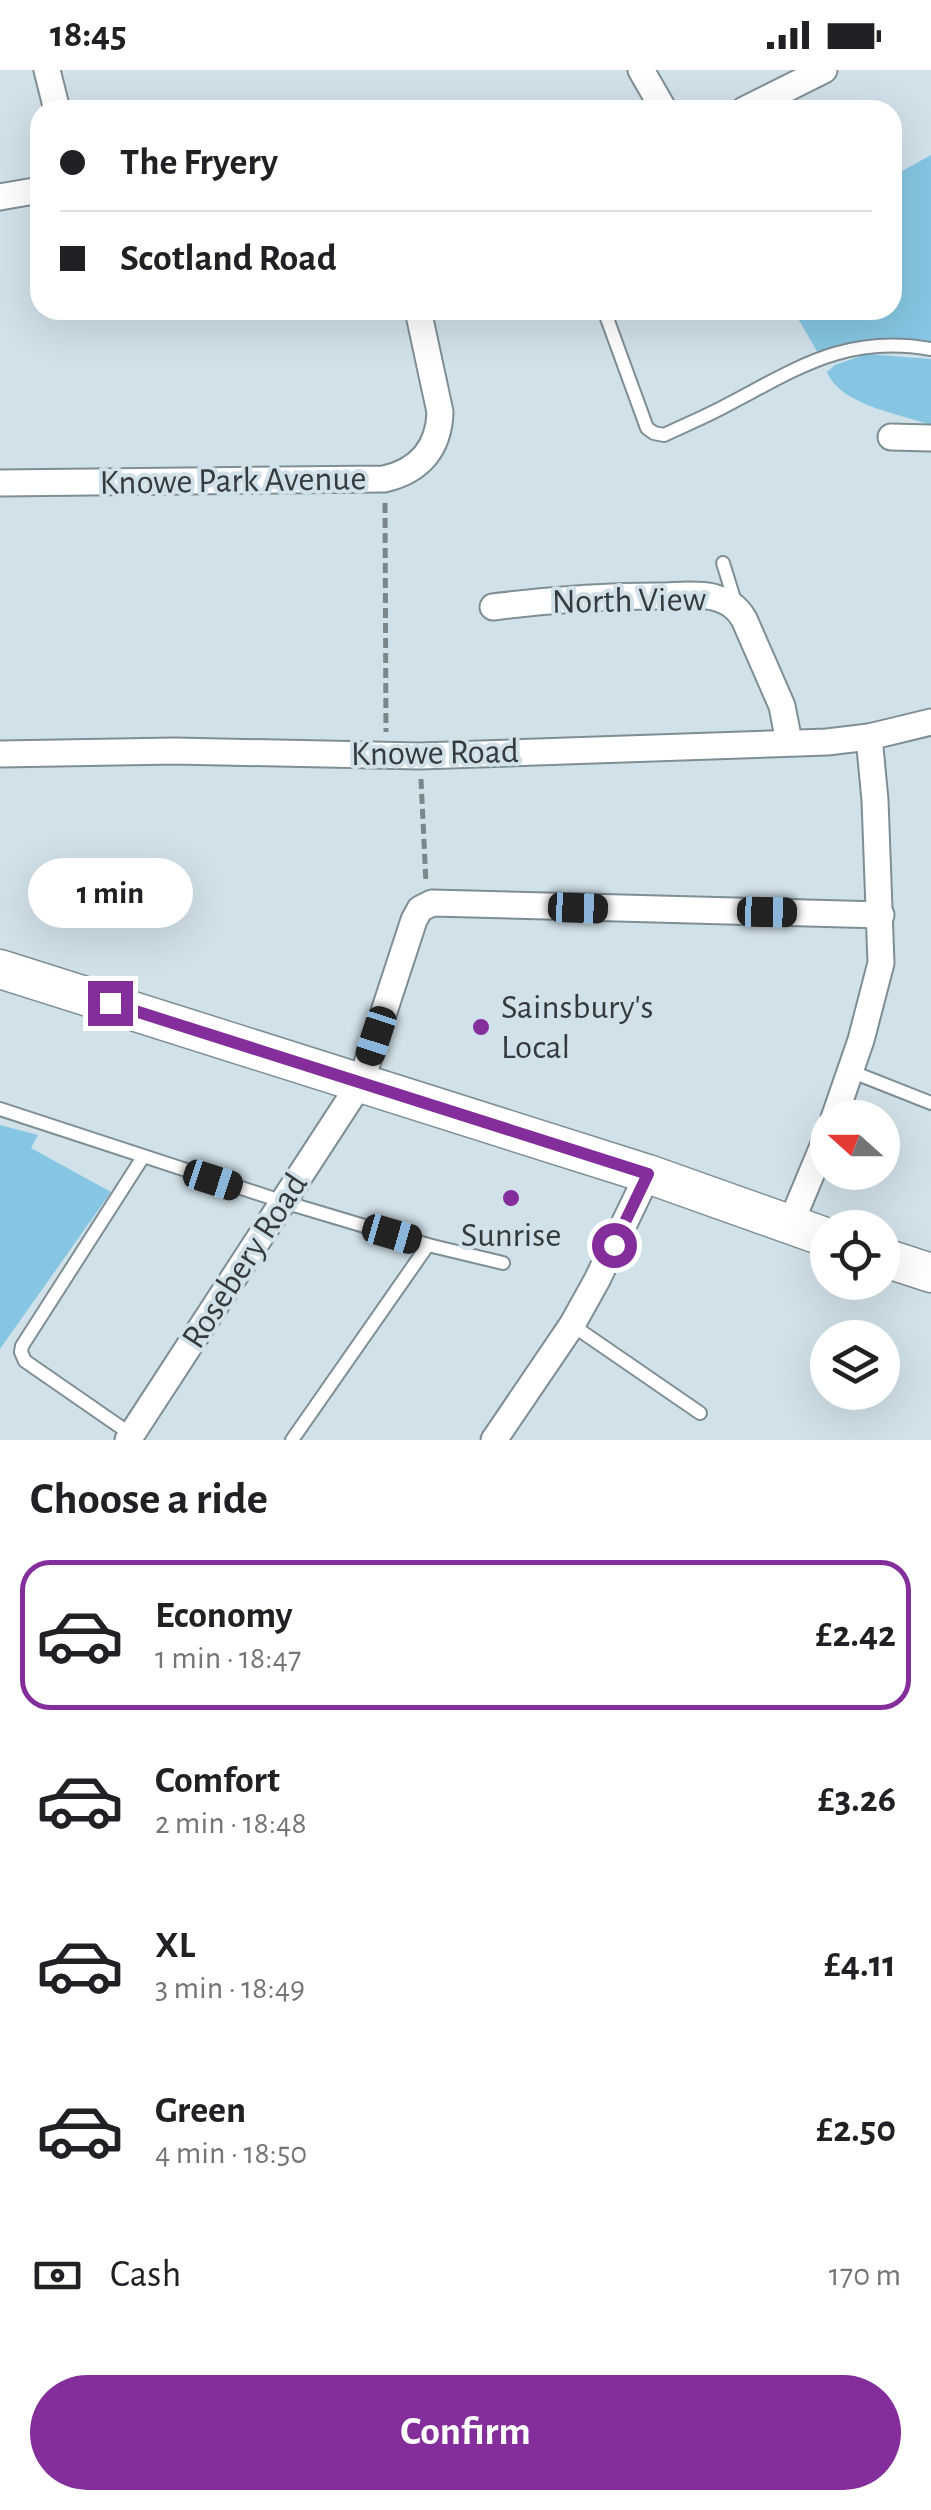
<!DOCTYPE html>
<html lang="en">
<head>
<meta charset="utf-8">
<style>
  body { margin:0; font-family:"Alegreya Sans",sans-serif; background:#f2f2f2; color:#202124; height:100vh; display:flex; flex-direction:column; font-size:38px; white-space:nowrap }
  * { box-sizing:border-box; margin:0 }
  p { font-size:32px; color:#757577 }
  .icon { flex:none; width:55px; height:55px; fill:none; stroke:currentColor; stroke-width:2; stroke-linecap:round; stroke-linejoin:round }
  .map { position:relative; height:1370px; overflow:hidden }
  .sheet { display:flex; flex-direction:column; background:#fff; flex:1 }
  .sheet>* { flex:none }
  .hud { position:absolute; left:30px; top:30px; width:872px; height:220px; border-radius:30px; box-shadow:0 10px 40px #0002; display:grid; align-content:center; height:220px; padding:0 30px; background:#fff }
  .needle { width:65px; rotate:291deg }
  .buttons { position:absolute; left:810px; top:1030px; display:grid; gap:20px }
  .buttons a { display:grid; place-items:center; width:90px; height:90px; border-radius:50%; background:#fff; box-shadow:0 10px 40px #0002; font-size:50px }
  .end { position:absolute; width:45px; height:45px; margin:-22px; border:12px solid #842e9c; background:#fff; box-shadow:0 0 0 5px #fff }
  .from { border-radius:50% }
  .bubble { position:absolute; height:70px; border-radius:35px; background:#fff; box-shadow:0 10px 40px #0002; font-size:32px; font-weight:700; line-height:70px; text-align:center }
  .car { position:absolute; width:30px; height:60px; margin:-30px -15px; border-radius:12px; box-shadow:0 0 8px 2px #0007; background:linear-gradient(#222 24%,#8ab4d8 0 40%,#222 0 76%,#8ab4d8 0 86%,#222 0) }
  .hud b { display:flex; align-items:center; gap:35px; height:95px; font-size:38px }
  .hud b+b { border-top:2px solid #e0e0e0 }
  .hud i { width:25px; height:25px; background:#202124 }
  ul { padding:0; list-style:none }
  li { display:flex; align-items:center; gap:30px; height:150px; margin:0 20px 15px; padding:0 10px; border:5px solid transparent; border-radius:30px }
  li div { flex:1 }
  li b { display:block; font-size:38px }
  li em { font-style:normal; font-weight:700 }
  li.active { border-color:#842e9c }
  li>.icon { width:90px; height:90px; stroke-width:1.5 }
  h2 { padding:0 30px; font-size:45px; line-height:120px }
  .pay { display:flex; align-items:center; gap:25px; height:110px; padding:0 30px; font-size:38px }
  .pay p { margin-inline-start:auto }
  .cta { display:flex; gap:20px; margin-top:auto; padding:20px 30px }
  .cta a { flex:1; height:115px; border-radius:60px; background:#842e9c; color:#fff; font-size:40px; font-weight:700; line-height:115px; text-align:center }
  .status { display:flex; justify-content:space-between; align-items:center; height:70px; padding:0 50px; background:#fff; direction:ltr }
  .status svg { height:28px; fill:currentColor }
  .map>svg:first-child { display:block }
  .green { fill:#86c6e2 }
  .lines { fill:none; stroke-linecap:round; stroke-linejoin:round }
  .service-casing { stroke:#7e8e95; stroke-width:16 }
  .minor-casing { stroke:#7e8e95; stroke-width:29 }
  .primary-casing { stroke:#7e8e95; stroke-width:41 }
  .path { stroke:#7b868b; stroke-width:5; stroke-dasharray:10 5; stroke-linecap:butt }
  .service { stroke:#fff; stroke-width:12 }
  .minor { stroke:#fff; stroke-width:25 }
  .primary { stroke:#fff; stroke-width:38 }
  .route { stroke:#842e9c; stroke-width:12 }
  .poi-dot { fill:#842e9c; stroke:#d1e1e9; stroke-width:4 }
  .labels { text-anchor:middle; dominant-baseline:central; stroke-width:8; stroke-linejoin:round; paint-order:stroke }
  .street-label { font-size:35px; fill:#343a3d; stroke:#d1e1e9 }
  .poi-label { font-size:35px; fill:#343a3d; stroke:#d1e1e9; text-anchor:start }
</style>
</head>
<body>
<div class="status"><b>18:45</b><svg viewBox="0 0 49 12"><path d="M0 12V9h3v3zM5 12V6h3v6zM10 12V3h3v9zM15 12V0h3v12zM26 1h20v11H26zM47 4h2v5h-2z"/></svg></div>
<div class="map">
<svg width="931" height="1370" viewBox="0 0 931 1370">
  <rect width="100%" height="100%" fill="#d1e1e9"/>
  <g class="green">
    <path d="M931,85V286L873,274H854L818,283L793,240H892L893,106Z"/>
    <path d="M867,284L931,289V355C900,344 840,335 827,302L835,295Z"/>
    <path d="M0,1055L38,1065L31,1078L111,1122L0,1279Z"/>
  </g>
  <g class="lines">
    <g class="service-casing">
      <g id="service">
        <path d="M604,240L647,358L654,363L664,365C685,355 707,346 727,335C798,298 846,264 931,279"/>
        <path d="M723,493L736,535"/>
        <path d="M850,1001L931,1033"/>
        <path d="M0,1039L284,1132L428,1175L503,1193"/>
        <path d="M572,1255L700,1343"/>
        <path d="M132,1365L25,1291L21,1282L22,1276L143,1087"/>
        <path d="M292,1370L428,1175"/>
      </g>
    </g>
    <g class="minor-casing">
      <g id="minor">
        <path d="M47,0L57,40"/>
        <path d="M641,0L664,40"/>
        <path d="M744,40L824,0"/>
        <path d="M0,127L40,120"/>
        <path d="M891,367L931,368"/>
        <path d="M0,413L384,409C420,401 439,378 440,342L418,240"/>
        <path d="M493,537C549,530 602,526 658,526C676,526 696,523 713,527C728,531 736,536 744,549L782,636L789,672"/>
        <path d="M0,684L175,681L420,686L827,672L869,667L931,652"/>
        <path d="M834,1048L861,970L881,893L875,730L869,667"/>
        <path d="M790,1155L828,1064"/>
        <path d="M128,1370L361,1012L414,850L420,839L432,833L881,845"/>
        <path d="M494,1370L572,1255L597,1210L648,1104"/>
      </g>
    </g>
    <g class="primary-casing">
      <g id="primary">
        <path d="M0,899L648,1104L828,1168"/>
        <path d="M882,1187L931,1203"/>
      </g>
    </g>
    <g class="path">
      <path d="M385,433L386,662"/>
      <path d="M421,709L426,813"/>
    </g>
    <use href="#service" class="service"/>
    <use href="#minor" class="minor"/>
    <use href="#primary" class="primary"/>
  </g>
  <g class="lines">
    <path class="route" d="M110,933L648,1104L614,1175"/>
  </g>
  <g class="poi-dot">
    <circle cx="481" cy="957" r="10"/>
    <circle cx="511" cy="1128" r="10"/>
  </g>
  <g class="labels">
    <g class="street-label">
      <text transform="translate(233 411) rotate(-1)">Knowe Park Avenue</text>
      <text transform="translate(629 531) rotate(-1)">North View</text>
      <text transform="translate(435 683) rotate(-1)">Knowe Road</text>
      <text transform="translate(245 1191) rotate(-57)">Rosebery Road</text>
    </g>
    <g class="poi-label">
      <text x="501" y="937">Sainsbury's<tspan x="501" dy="40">Local</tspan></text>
      <text x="511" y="1165" text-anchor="middle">Sunrise</text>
    </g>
  </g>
</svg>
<div class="buttons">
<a><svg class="needle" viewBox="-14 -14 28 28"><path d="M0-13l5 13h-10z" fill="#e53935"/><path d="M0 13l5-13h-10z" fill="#757577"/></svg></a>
<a><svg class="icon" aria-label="locate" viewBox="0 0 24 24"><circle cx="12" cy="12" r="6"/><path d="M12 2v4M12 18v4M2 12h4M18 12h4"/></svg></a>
<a><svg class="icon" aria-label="layers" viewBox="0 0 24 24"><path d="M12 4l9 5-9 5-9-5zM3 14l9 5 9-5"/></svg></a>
</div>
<i class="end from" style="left:614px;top:1175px"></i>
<i class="end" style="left:110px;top:933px"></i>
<div class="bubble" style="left:28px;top:788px;width:165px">1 min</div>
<i class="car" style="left:578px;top:838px;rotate:92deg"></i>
<i class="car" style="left:767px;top:842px;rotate:91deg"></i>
<i class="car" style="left:376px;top:966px;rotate:198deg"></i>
<i class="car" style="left:213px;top:1110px;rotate:108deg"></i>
<i class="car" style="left:392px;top:1164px;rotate:106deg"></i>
<div class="hud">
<b><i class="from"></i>The Fryery</b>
<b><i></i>Scotland Road</b>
</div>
</div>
<section class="sheet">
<h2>Choose a ride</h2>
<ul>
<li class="active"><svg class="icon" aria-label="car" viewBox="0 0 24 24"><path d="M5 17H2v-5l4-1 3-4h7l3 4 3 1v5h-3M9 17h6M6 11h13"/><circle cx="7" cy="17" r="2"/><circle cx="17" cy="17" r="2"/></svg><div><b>Economy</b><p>1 min · 18:47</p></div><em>£2.42</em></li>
<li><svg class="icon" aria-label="car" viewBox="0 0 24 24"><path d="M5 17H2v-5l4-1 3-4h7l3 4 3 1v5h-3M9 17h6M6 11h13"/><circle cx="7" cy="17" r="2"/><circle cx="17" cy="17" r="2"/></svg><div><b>Comfort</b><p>2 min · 18:48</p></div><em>£3.26</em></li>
<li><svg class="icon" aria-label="car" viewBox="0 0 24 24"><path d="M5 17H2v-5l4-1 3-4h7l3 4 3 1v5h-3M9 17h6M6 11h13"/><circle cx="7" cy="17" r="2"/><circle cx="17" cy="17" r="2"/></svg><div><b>XL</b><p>3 min · 18:49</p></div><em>£4.11</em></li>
<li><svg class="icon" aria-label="car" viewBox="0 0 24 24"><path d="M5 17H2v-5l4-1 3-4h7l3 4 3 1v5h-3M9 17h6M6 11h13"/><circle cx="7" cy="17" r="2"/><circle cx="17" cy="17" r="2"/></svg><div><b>Green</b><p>4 min · 18:50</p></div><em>£2.50</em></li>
</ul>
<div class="pay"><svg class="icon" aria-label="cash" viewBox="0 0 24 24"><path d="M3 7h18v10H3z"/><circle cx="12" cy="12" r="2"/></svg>Cash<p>170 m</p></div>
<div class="cta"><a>Confirm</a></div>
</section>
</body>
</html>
